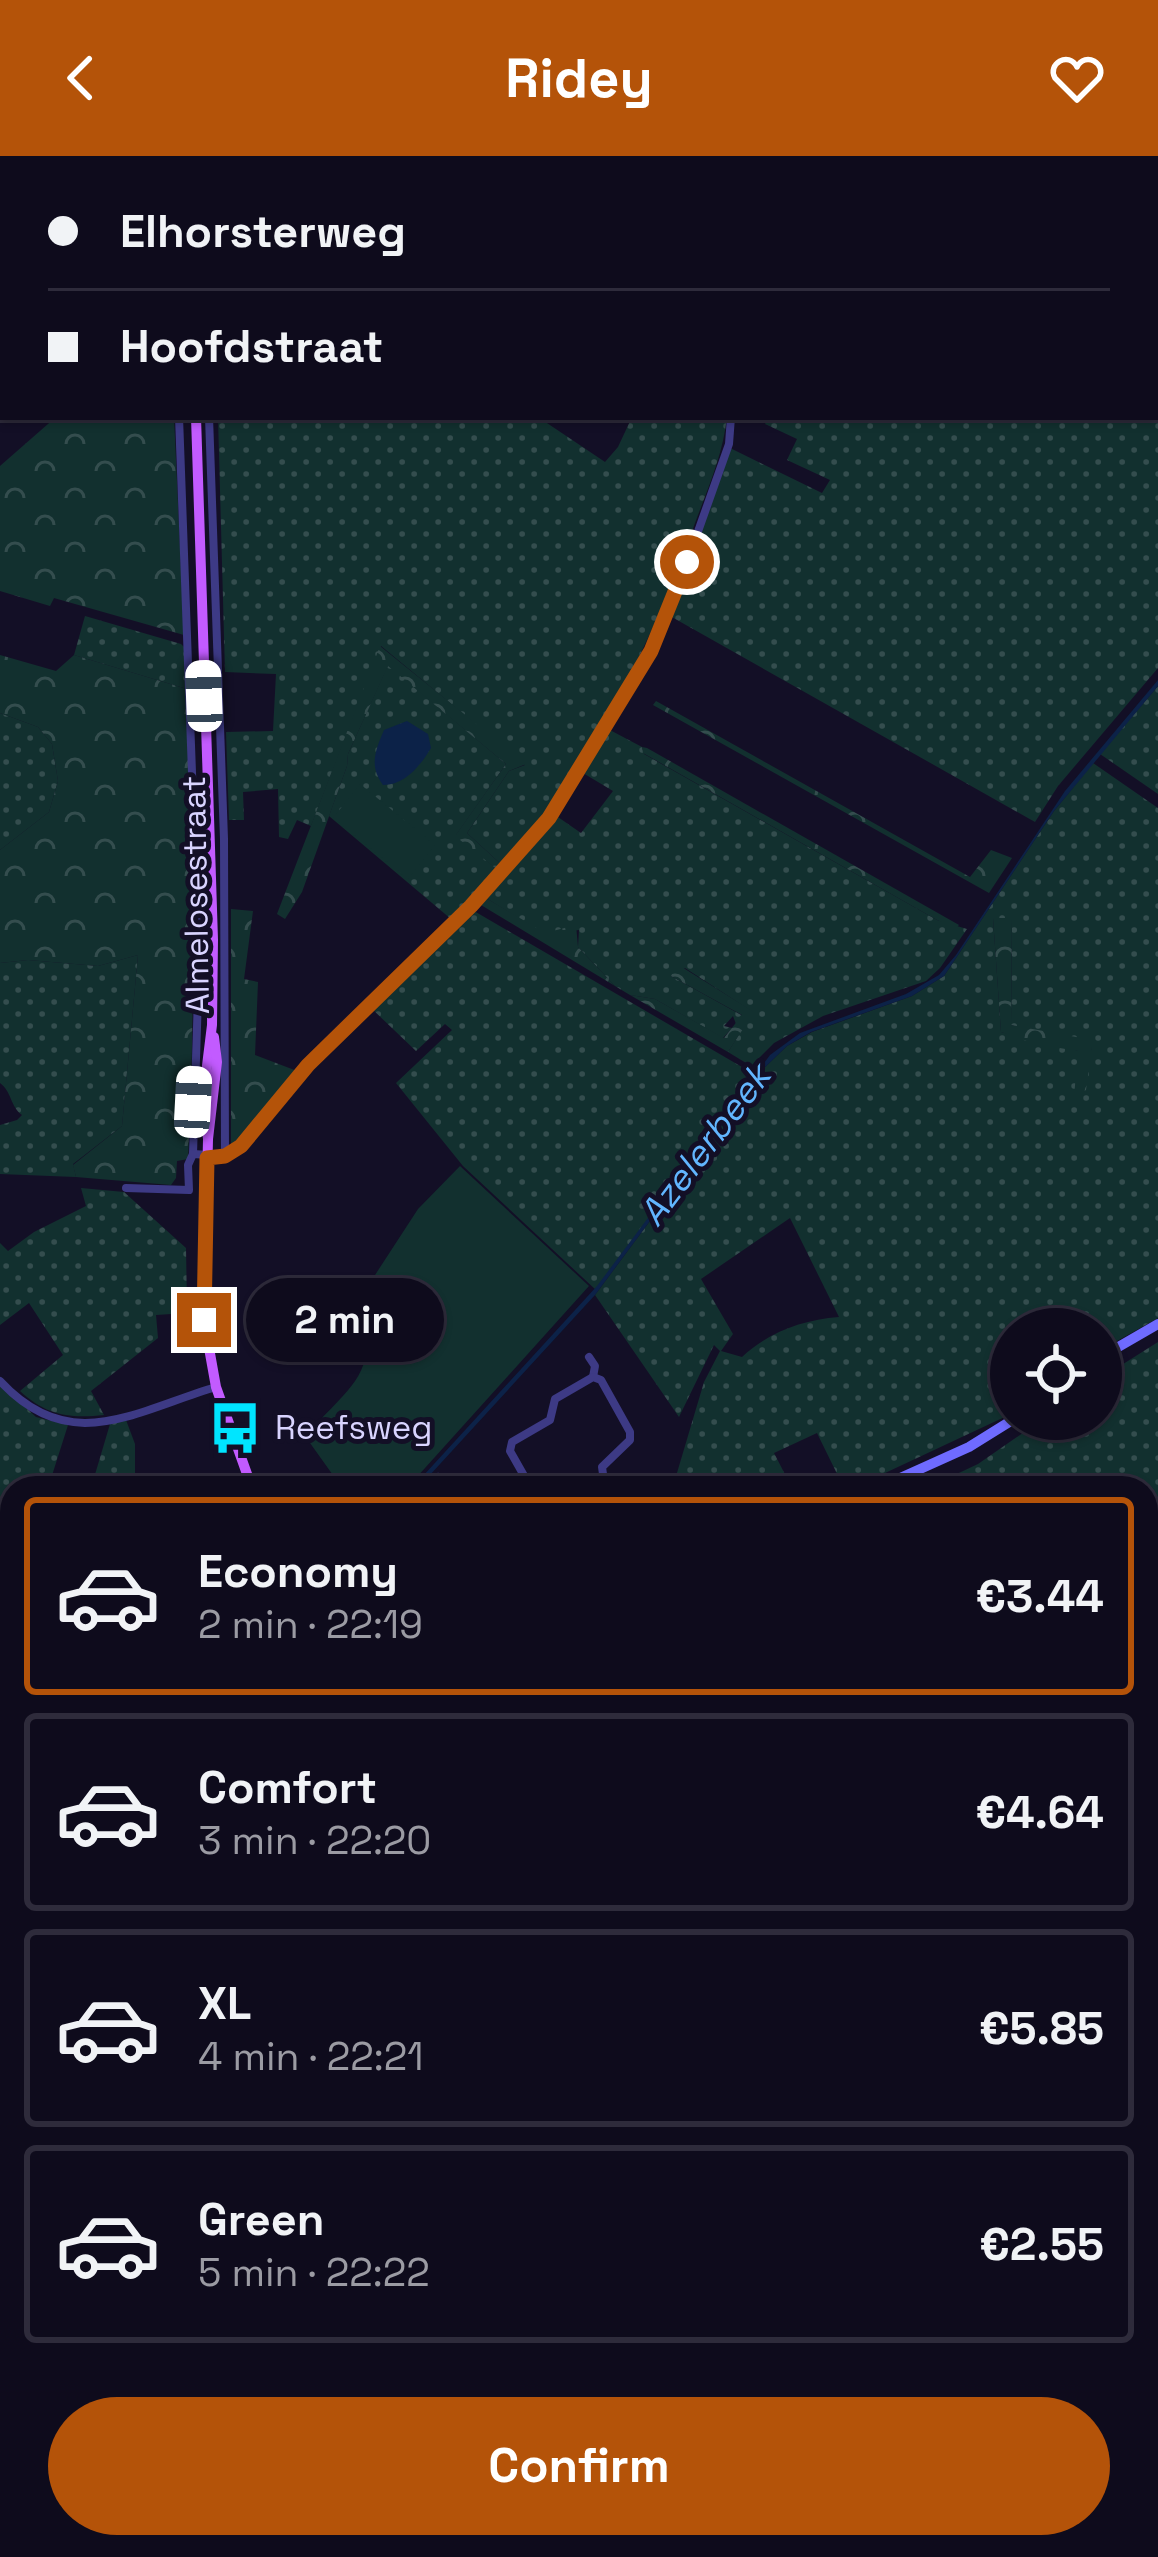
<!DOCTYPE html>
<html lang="en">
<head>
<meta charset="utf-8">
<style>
  body { margin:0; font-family:"Space Grotesk",sans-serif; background:#1c1929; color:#f1f3f6; height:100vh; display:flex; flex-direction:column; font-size:45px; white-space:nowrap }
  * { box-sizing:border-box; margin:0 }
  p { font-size:39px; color:#9b9ba3 }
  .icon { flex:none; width:66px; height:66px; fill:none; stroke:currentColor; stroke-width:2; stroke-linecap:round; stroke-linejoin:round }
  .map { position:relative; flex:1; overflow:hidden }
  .drawer { position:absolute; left:0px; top:1320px; width:1158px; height:1083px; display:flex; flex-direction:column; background:#0e0b1c; border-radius:36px 36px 0 0; box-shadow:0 3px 9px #0004,0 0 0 3px #2e2b3b }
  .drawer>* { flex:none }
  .top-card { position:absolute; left:0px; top:0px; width:1158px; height:264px; box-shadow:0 3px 9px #0004,0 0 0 3px #2e2b3b; display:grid; align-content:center; height:264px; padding:0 48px; background:#0e0b1c }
  .tools { position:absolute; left:990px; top:1152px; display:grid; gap:24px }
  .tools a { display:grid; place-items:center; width:132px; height:132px; border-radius:50%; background:#0e0b1c; box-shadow:0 3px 9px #0004,0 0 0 3px #2e2b3b; font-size:60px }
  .end { position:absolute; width:54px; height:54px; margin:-27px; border:15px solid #b45309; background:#fff; box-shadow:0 0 0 6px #fff }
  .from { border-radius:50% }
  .bubble { position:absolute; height:84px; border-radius:42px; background:#0e0b1c; box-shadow:0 3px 9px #0004,0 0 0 3px #2e2b3b; font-size:39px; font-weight:700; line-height:84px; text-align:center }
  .car { position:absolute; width:36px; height:72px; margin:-36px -18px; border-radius:15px; box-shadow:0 0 9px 3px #0007; background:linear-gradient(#fff 24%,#345 0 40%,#fff 0 76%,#345 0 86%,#fff 0) }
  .top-card b { display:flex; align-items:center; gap:42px; height:114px; font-size:45px }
  .top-card b+b { border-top:3px solid #2e2b3b }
  .top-card i { width:30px; height:30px; background:#f1f3f6 }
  ul { padding:21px 0 0; list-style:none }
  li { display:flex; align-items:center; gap:36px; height:198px; margin:0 24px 18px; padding:0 24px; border:6px solid #2e2b3b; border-radius:12px }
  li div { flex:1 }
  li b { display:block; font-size:45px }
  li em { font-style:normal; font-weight:700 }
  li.current { border-color:#b45309 }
  li>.icon { width:108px; height:108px; stroke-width:1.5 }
  .button { display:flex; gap:24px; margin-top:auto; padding:24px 48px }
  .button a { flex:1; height:138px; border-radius:72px; background:#b45309; color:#fff; font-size:48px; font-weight:700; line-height:138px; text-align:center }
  header { display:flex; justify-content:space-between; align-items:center; height:156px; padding:0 48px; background:#b45309; color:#fff; font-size:54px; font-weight:700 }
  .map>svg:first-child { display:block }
  .green { fill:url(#green-dots); fill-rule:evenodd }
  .forest { fill:url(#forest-crowns) }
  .pitch { fill:#12302f }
  .water { fill:#0c2248 }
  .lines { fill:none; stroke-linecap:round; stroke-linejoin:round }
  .stream { stroke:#0c2248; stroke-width:3 }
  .minor { stroke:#3d3a85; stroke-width:8 }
  .tertiary { stroke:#3d3a85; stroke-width:9 }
  .secondary { stroke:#6f6bff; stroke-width:10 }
  .primary { stroke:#c25bff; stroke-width:10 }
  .route { stroke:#b45309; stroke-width:15 }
  .labels { text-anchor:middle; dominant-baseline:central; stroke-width:10; stroke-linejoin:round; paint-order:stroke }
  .street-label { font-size:33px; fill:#d9d4ff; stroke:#130f26 }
  .poi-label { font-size:33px; fill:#d9d4ff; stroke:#130f26; text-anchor:start }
  .water-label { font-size:36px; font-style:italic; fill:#62b6ff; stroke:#130f26 }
</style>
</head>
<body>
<header><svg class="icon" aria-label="back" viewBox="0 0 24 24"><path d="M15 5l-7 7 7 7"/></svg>Ridey<svg class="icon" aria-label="heart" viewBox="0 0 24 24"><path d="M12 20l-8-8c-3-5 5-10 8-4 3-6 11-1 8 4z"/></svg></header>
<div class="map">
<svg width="1158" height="2401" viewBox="0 0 1158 2401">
  <defs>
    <pattern id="green-dots" width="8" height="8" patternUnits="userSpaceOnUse" patternTransform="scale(3)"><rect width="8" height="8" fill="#12302f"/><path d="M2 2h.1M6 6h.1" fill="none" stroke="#344d4e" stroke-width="1.8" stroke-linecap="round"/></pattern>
    <pattern id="forest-crowns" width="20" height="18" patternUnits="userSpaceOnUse" patternTransform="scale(3)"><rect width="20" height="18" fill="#12302f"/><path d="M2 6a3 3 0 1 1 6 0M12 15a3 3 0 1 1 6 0" fill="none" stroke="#344d4e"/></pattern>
  </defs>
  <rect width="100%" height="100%" fill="#130f26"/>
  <g class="green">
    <path d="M821,0H1158V512L1058,630L1035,666L670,460L730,292L822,337L830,324L787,304L797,283L765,268L769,261H1155V3H820Z"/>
    <path d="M218,261H538L605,306L618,291L632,261H727C723,298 708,332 695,367C651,490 590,610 503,710L467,677L509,615L525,609L381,490L311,670L297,664L288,683L279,681L278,633L243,636L244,664H229L226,576L273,575L276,518L225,516Z"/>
    <path d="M85,460L181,488L184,491L187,533L74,499Z"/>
    <path d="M388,509L506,608L456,679L499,715L451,763L329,660L347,610L348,598Z"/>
    <path d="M1158,530V638L1100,598Z"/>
    <path d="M0,557L38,571L52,588L58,625L49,656L0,694Z"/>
    <path d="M608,573L642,591L644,598L937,764L967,773L940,812L926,825L823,860L774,887L751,910L728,896L753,856L685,812L671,820L743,860L736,868L733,860L724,870L732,872L723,882L655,843L630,839L615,830L578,791L579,774L545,778L486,742L555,659L581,677L613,635L583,617Z"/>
    <path d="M1093,607L1158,652V1162L1101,1194V1173H1011V1258L853,1332H844L817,1277L774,1297L792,1332L740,1329L737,1320L727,1323L728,1332L674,1327L704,1226L720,1195L714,1189L679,1261L595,1139L762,914L787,890L812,876L912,840L944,820L1054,655ZM993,762L1012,763L1011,869L1092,892L1075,939L1079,895L1001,876ZM790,1062L839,1161C802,1164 769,1176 742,1201L721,1195L733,1178L701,1123Z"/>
    <path d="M474,755L754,918L596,1134L463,1010L396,927L452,874L445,868L416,895L370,851Z"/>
    <path d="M138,799L122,970L73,1008L76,1021L0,1018V969L17,964L22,959C10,950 12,936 0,927V807L28,804L98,810Z"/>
    <path d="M81,1032L124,1036L186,1092L187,1151L186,1157L156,1159L158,1182L91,1235L104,1259C69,1263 46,1259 20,1235L63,1199L29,1147L0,1169V1087L8,1095L34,1076L86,1050Z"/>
    <path d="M1158,1186V1417L1146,1420V1332H927L978,1308L1043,1263H1101V1222Z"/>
    <path d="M0,1228L36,1261L68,1269L48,1332H12V1428L0,1429Z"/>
    <path d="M126,1264L135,1288V1332H91L110,1268Z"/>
    <path d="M1158,1425V1775L1146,1779V1429Z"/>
    <path d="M0,1717L12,1756V1897L0,1899Z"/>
    <path d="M12,2081V2391H133L140,2401H0V2097Z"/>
    <path d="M1158,2287V2401H1082L1053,2391H1146V2292Z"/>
    <path d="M140,2391H302L304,2401H148Z"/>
    <path d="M468,2391H761L766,2401H467Z"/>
  </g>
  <g class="forest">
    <path d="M56,261H174L184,479L54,442L50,450L0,435V310Z"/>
    <path d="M380,490L526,608L509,615L467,677L503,710L499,715L455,680L506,608L388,510L348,598L347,610L302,736L285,763L277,758Z"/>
    <path d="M0,499L56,515L74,499L187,533C193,689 196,846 188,1003L177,1005L176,1022L171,1029L76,1021L73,1009L122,970L138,799L98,810L28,804L0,807V694L49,656L58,625L52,588L38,571L0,557Z"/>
    <path d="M656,545L970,721L991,694L1012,702L989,737L653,549Z"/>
    <path d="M642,591L647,592L959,769L956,772L937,764L643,597Z"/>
    <path d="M486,742L545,777L576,769L578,791L615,830L481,749Z"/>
    <path d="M231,753L253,755L244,823L258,826L255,899L297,915L231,996Z"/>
    <path d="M993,762H1012L1011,869L1087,883L1092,892L1086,934L1074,941L1078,895L1035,888L1001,876Z"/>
    <path d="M677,808L754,856L728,896L630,839L655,843L724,882L742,859L671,820Z"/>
  </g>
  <g class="pitch">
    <path d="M360,628L435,689L408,723L333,662Z"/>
    <path d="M460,1010L589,1130L407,1332H336L340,1329L305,1280C356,1224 379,1219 362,1139L418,1053Z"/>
  </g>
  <g class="water">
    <path d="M1158,524V530L1054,655L944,820L912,840L811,876L787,890L762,914L595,1139L418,1332H412L597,1130L770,899L800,877L906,838L939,819L956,799L1065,635Z"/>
    <path d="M407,565L428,578L431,592C420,610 405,629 383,629C369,610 375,595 384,574Z"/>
  </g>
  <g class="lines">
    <g class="stream">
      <path d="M0,1355L12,1365"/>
      <path d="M0,1427L12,1425"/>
      <path d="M0,1727L12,1771"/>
    </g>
    <g class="minor">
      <path d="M203,0L204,3"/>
      <path d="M683,0V3"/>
      <path d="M134,3L135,0"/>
      <path d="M241,3L251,0"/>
      <path d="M209,261L224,683L225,1000"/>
      <path d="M193,998L225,1000L241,990L308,909L471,750L549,662L651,495L673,446L729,288L731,261"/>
      <path d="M126,1032L189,1034L188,1009L193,998L199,808L179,261"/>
      <path d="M589,1201L595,1210L593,1221"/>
      <path d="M0,1225C70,1301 135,1255 216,1231"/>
      <path d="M438,1321L450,1332"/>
      <path d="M531,1332L510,1295L512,1286L550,1264L555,1243L593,1221L601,1224L630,1276V1284L602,1311L605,1332"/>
      <path d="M0,1442L12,1440"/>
      <path d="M0,1547L12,1586"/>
      <path d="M6,1708L12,1706"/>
      <path d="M767,2391L772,2401"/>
      <path d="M436,2401L437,2391"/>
      <path d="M463,2401L464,2391"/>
    </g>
    <g class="tertiary">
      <path d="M0,1905L12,1902"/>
      <path d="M850,2391L862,2401"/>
    </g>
    <g class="secondary">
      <path d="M1101,1201L1158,1168"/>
      <path d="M878,1332L969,1291L1014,1263"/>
    </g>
    <g class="primary">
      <path d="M180,0V3"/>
      <path d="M188,0L189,3"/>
      <path d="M196,261L213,784L212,869L203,942L208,983"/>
      <path d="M214,881L217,906L208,983L204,1164L216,1231L252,1332"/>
      <path d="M450,2401L451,2391"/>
    </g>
  </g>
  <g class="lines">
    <path class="route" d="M204,1164L207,1002L225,1000L241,990L308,909L471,750L549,662L651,495L687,406"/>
  </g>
  <defs>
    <g id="bus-bare" transform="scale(4.14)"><path d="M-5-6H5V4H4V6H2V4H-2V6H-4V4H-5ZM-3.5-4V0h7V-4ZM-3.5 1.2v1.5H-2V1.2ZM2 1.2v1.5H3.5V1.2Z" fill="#00e5ff" stroke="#130f26" stroke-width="2.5" paint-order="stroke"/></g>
  </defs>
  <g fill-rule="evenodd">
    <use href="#bus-bare" x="235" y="1272"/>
  </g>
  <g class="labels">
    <g class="street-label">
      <text transform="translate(196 739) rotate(-91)">Almelosestraat</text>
    </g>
    <g class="poi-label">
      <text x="275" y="1272">Reefsweg</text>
    </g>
    <g class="water-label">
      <text transform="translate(705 989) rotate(-53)">Azelerbeek</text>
    </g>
  </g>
</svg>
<div class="tools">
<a><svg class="icon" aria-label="locate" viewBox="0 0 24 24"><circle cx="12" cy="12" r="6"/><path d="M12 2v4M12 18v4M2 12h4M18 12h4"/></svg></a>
</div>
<i class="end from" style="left:687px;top:406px"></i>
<i class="end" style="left:204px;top:1164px"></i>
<div class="bubble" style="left:246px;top:1122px;width:198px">2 min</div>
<i class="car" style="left:204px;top:540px;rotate:358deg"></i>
<i class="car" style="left:193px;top:946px;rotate:3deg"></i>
<div class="top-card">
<b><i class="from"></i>Elhorsterweg</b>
<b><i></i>Hoofdstraat</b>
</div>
<section class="drawer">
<ul>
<li class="current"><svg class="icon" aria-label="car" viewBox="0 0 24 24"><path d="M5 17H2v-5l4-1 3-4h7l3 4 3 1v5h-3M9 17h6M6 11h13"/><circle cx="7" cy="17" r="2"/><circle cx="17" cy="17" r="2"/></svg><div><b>Economy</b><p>2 min · 22:19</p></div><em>€3.44</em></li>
<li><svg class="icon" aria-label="car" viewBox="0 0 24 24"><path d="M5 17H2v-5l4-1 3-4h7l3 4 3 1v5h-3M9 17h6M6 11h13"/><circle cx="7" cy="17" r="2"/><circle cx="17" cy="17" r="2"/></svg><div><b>Comfort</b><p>3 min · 22:20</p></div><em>€4.64</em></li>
<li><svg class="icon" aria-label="car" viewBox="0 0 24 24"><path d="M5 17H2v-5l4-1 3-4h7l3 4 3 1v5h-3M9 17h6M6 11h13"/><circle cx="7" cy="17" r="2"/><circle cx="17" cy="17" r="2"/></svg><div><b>XL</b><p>4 min · 22:21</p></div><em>€5.85</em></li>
<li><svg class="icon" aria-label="car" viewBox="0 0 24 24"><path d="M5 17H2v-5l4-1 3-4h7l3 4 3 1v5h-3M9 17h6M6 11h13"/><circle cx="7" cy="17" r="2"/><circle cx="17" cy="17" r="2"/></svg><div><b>Green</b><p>5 min · 22:22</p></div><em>€2.55</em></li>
</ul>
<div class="button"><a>Confirm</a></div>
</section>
</div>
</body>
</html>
